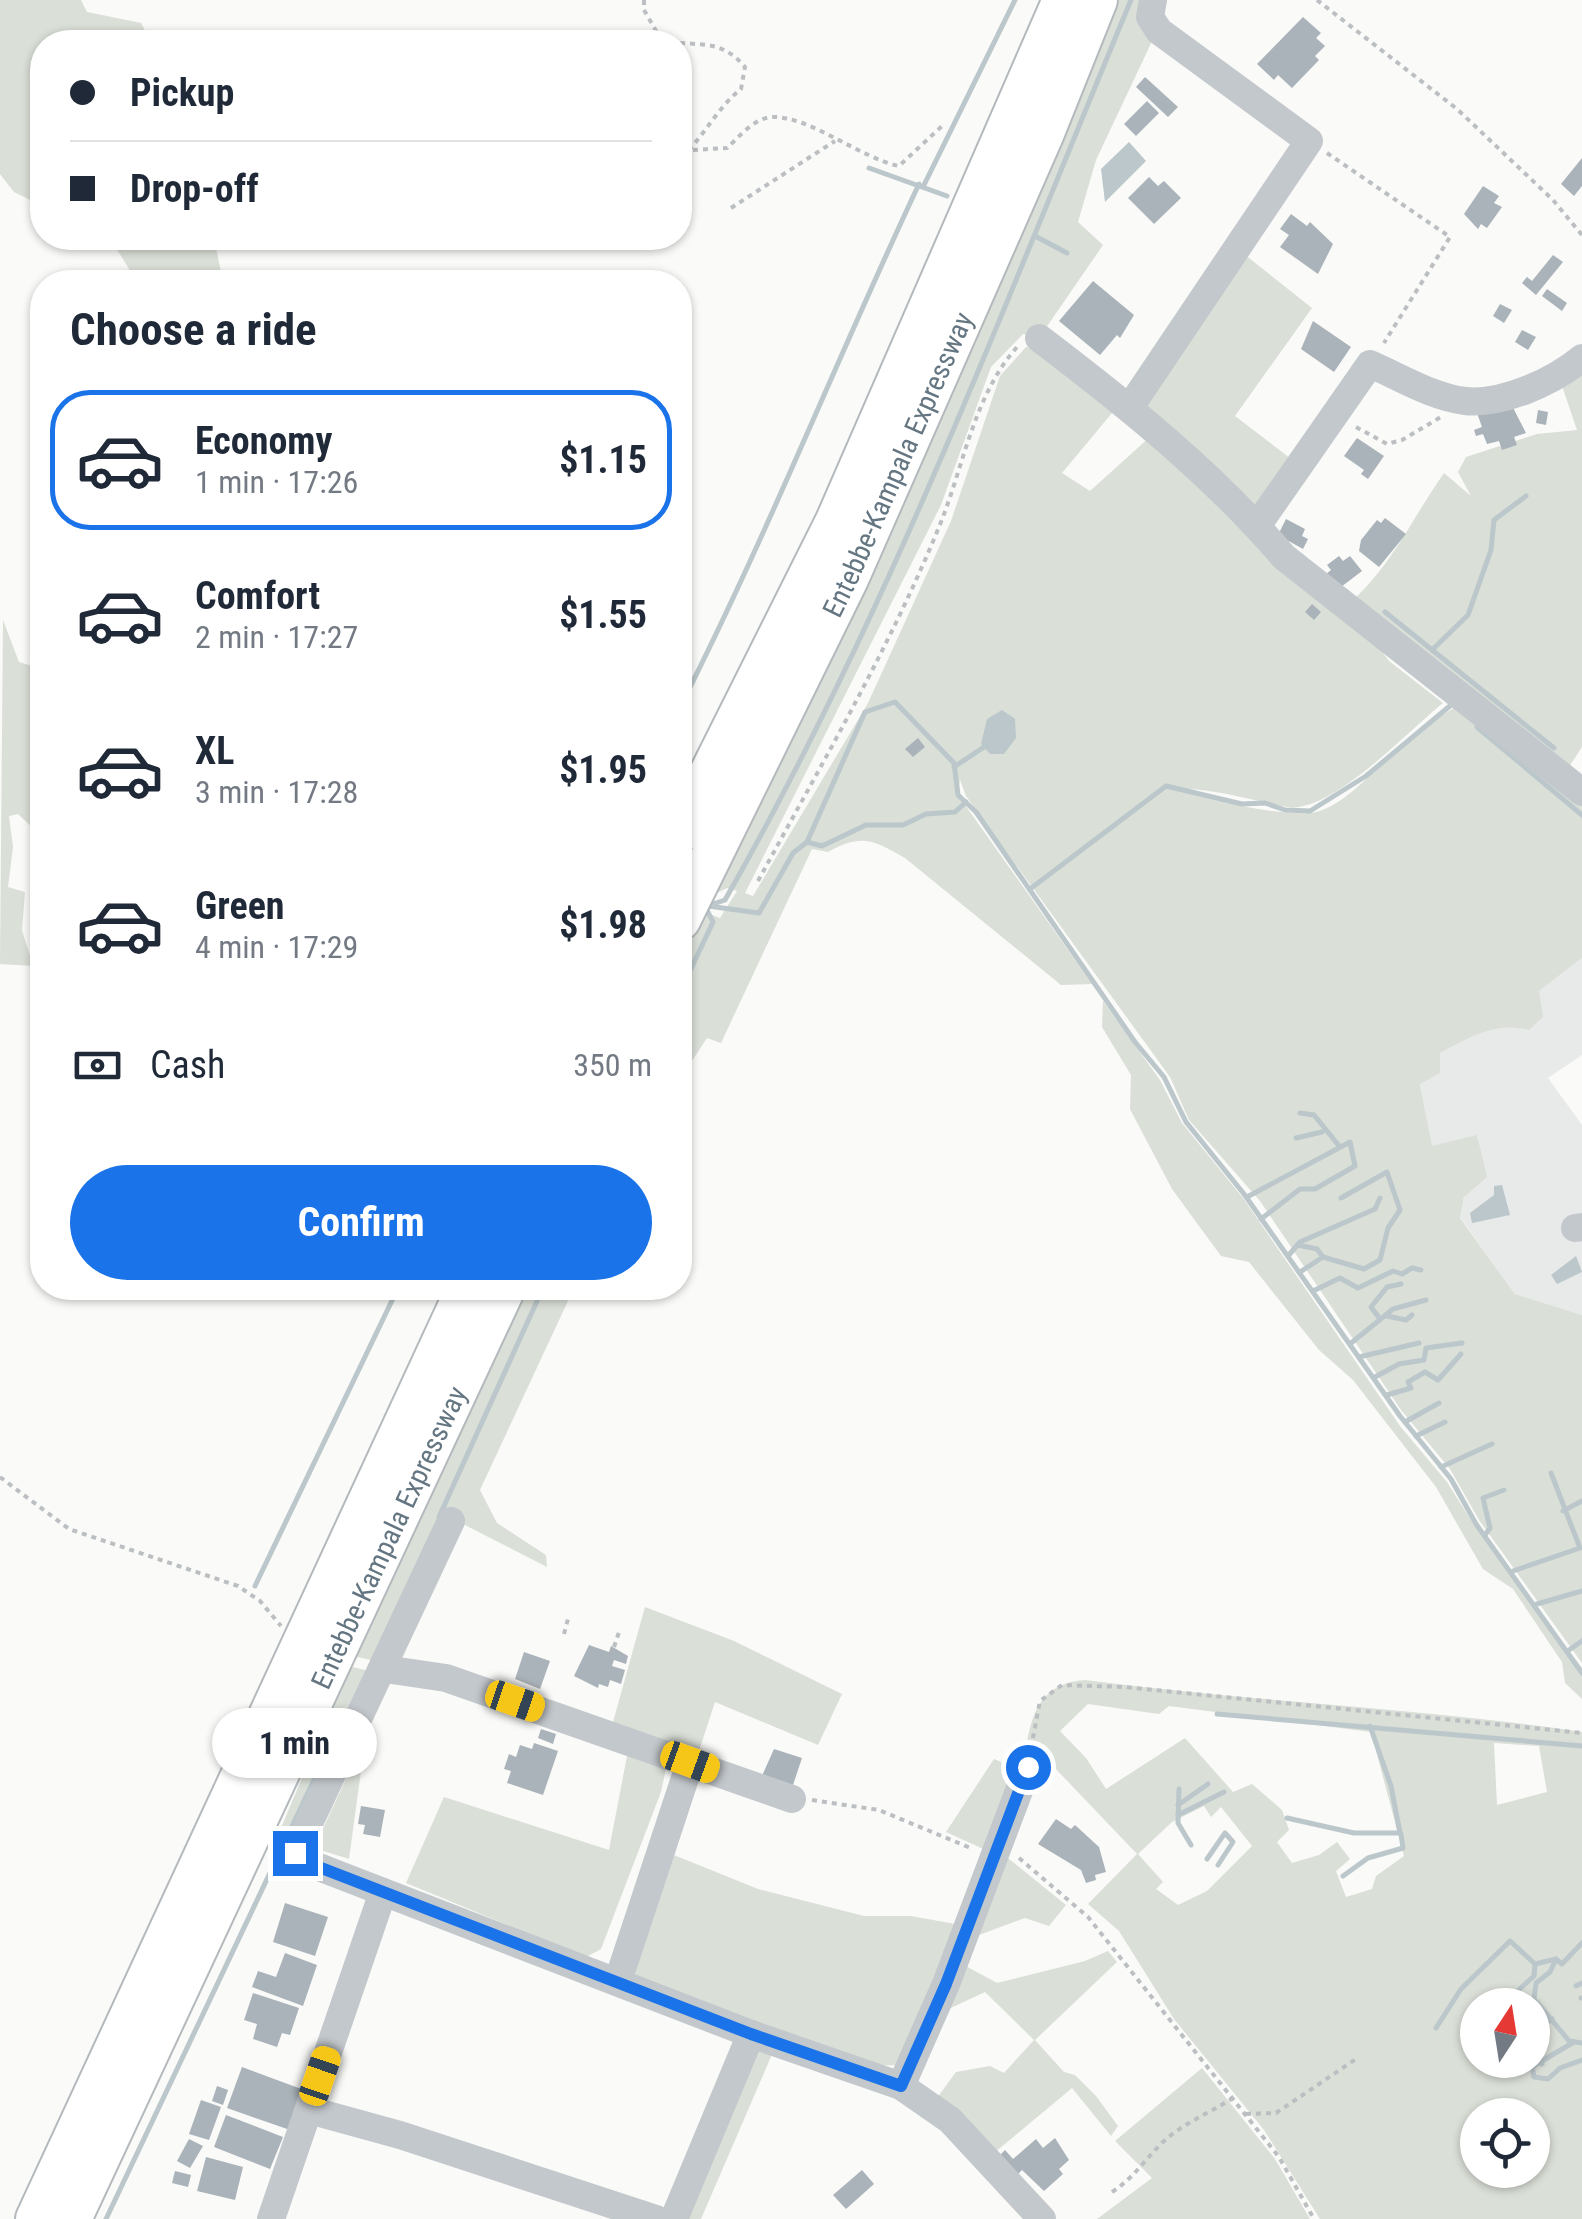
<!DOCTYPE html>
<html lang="en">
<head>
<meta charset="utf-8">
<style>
  body { margin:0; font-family:"Roboto Condensed",sans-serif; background:#f6f6f7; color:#1f2937; height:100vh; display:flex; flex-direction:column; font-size:38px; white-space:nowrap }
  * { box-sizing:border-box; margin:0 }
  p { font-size:32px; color:#747a83 }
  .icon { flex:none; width:55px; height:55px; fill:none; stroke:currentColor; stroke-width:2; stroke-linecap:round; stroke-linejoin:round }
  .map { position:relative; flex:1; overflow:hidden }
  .side { position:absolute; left:30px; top:270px; width:662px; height:1030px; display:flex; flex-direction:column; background:#fff; border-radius:40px; box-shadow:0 2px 8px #0004 }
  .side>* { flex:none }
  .guide { position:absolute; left:30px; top:30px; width:662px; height:220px; border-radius:40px; box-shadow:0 2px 8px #0004; display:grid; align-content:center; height:220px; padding:0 40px; background:#fff }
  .needle { width:65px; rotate:12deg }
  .fabs { position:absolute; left:1460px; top:1988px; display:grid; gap:20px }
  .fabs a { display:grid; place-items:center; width:90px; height:90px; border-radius:50%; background:#fff; box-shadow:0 2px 8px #0004; font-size:50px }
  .end { position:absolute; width:45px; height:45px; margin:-22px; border:12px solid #1a73e8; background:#fff; box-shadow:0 0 0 5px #fff }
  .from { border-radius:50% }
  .bubble { position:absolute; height:70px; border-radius:35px; background:#fff; box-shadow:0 2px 8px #0004; font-size:32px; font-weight:700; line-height:70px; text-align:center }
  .car { position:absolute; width:30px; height:60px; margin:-30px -15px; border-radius:12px; box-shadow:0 0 8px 2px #0007; background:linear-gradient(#f5c518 24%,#345 0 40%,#f5c518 0 76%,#345 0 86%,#f5c518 0) }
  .guide b { display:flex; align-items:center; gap:35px; height:95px; font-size:38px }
  .guide b+b { border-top:2px solid #e0e1e3 }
  .guide i { width:25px; height:25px; background:#1f2937 }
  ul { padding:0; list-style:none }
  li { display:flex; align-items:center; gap:30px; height:140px; margin:0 20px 15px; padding:0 20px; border:5px solid transparent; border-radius:40px }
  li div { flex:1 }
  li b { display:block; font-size:38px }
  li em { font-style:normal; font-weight:700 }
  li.active { border-color:#1a73e8 }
  li>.icon { width:90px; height:90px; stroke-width:1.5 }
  h2 { padding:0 40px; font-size:45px; line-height:120px }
  .pay { display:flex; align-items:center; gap:25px; height:110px; padding:0 40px; font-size:38px }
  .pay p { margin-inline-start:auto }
  .action { display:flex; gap:20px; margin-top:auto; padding:20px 40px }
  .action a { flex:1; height:115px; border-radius:60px; background:#1a73e8; color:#fff; font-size:40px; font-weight:700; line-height:115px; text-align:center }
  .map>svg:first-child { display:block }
  .built { fill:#e8e9e9 }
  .green { fill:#dadfd7; fill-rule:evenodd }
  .water { fill:#bbc7cb }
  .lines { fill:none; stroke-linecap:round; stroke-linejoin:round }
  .stream { stroke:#bbc7cb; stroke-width:5 }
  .building { fill:#aab3b9 }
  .highway-casing { stroke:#b4b9bd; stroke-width:44 }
  .path { stroke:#bbbfc2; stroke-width:4; stroke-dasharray:5 5; stroke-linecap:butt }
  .minor { stroke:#c3c8cc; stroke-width:28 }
  .highway { stroke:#fff; stroke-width:40 }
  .route { stroke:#1a73e8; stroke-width:12 }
  .labels { text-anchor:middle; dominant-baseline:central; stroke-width:10; stroke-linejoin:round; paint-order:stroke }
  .street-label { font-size:28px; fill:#657683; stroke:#fff }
</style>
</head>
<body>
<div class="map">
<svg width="1582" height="2219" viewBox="0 0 1582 2219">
  <rect width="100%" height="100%" fill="#fafaf8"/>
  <path class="built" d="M1582,958V1055L1548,1078L1582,1125V1315L1515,1294L1460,1217L1478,1136L1432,1147L1420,1083L1440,1073V1053L1479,1032L1509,1025L1539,991Z"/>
  <g class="green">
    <path d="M0,0H81L87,12L141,23L151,42H42V206L14,192L0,174Z"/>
    <path d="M1115,0H1148L1154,37L1096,160L1078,222L1103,245L1039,338L1023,334L991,367L941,505L745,893L753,896L868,703L951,521L1000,376L1026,347L1041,349L1117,407L1062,473L1090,491L1151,436L1368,632L1389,661L1443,703C1408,731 1331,814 1287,807C1253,801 1210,787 1175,789C1204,799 1293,820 1320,811C1355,798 1376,765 1404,742C1422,728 1442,716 1461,703L1582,799V958L1539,991L1543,1017L1529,1030C1495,1021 1470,1037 1440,1053V1073L1420,1084L1432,1146L1477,1135L1487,1177L1464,1197L1460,1218L1515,1294L1582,1315V1663L1479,1520L1450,1469L1401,1410L1260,1201L1189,1120L1170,1077L966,796L960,780L958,795L1092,984L1061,985L905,858C874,840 861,833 828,852L812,849L721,1043L707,1038L680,1079V952L700,910L720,918L737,891L727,888L705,899Z"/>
    <path d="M110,238H214L223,282H137Z"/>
    <path d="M1244,254L1312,308L1235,416L1295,462L1261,513L1138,406Z"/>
    <path d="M1582,364V747L1565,773L1351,602C1392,565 1413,517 1444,473L1471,496L1458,472L1466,457L1537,434L1577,430L1560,380Z"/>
    <path d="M3,620L19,662L42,669V850H37L33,828L18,814L9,816L13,847L8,887L25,892L22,930L33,966L0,964Z"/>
    <path d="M1103,1001L1160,1080L1182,1123L1243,1198L1400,1426L1447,1482L1474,1525L1582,1668V1699L1565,1683L1562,1662L1513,1589L1483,1569L1436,1487L1353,1380L1319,1350L1249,1262L1221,1256L1172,1189L1130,1109L1131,1075L1102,1027Z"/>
    <path d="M527,1288H574L480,1490L497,1523L546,1555L547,1567L459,1522L383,1663L354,1656Z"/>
    <path d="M645,1607L734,1641L842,1694L818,1745L715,1702L697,1757L613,1722Z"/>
    <path d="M349,1666L377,1673L292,1853L273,1847Z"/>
    <path d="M1085,1680C1250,1702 1418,1707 1582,1732V2219H1320L1264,2130L1174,2019L1119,1931L1088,1904L1137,1854L1053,1766L1022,1772L992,1853L946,1832L994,1759L1022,1771C1030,1727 1031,1684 1085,1680ZM1088,1704L1159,1714L1169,1706L1371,1732L1404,1856L1376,1876L1372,1889L1346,1897L1336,1871L1350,1859L1337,1842L1319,1855L1292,1863L1277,1842L1289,1830L1282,1810L1252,1784L1233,1792L1185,1738L1106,1789L1086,1758L1060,1731ZM1494,1743L1539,1746L1547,1792L1497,1805ZM1204,1806L1211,1817L1221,1807L1252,1846L1207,1891L1178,1905L1156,1889L1163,1882L1138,1854L1172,1822ZM1478,2005H1532V2060H1478ZM1478,2115H1532V2170H1478Z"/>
    <path d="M628,1751L666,1769L661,1792L601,1949L588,1956L578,1954L406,1883L444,1797L609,1850Z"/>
    <path d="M351,1768L361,1771L349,1859L314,1848Z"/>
    <path d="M669,1853L758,1889L864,1916H911L961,1925L898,2065L870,2066L637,1979L632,1960Z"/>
    <path d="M1003,1854L1066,1905L1049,1926L1025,1918L971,1938Z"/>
    <path d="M1108,1951L1117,1962L1035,2040L1064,2072L1075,2075L1096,2096L1118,2126L1111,2136L1072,2088L993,2154L934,2102L956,2072L990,2066L1004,2073L1034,2040L985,1992L938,2014L962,1964L997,1983L1085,1961Z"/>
    <path d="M756,2049L773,2052L701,2219H685Z"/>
    <path d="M1202,2068L1275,2159L1310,2219H1097L1152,2178L1115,2141Z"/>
  </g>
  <g class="water">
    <path d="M1129,142L1146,161L1105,202L1101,169Z"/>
    <path d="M1002,710L1015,719L1016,738L1004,754H990L981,744L987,719Z"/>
    <path d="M1502,1185L1510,1215L1472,1223L1470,1213L1494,1195V1186Z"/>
    <path d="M1576,1256L1582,1272L1557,1284L1551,1275Z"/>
  </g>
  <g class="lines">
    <g class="stream">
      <path d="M869,168L947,196"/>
      <path d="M924,185L1015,0"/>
      <path d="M1035,236L1067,253"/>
      <path d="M1385,612L1554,748"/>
      <path d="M1432,650L1468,615L1491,550L1494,520L1526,496"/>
      <path d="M680,707C767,536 837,358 919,184"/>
      <path d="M1477,727L1582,815"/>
      <path d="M954,767L984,747"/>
      <path d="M807,842L865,712L895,702L954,763L958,795L976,812L1135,1042L1164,1077L1186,1122L1244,1194L1400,1416L1451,1479L1476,1524L1582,1673"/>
      <path d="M1030,889L1166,786L1242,804L1265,803L1285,810L1310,811L1366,776L1451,705"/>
      <path d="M707,906L725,900C888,614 1005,303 1131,0"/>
      <path d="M708,906L759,913L793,853L807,842L822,846L866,825H903L926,814L955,812L966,802"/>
      <path d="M680,992L713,922L705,906"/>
      <path d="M1300,1113L1314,1115L1340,1147"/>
      <path d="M1296,1138L1322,1132"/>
      <path d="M1247,1197L1350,1142L1355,1166L1315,1189H1300L1261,1219"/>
      <path d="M1298,1245L1317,1249L1323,1257"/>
      <path d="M1288,1256L1300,1242L1375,1209L1380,1198"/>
      <path d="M1300,1272L1323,1257L1364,1269L1380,1260L1388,1228L1400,1210L1387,1172L1341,1198"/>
      <path d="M1313,1291L1340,1278L1358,1288L1393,1271L1402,1274L1412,1268L1421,1270"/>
      <path d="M1387,1316L1406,1320L1412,1315"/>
      <path d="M1380,1319L1371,1307L1387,1287L1401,1284"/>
      <path d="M1350,1344L1393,1309L1426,1300"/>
      <path d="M1359,1357L1419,1343"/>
      <path d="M1375,1377L1399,1364L1424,1360L1426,1348L1462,1343"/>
      <path d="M1387,1395L1411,1388L1408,1382L1425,1372L1438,1380L1461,1354"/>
      <path d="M1405,1422L1439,1403"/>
      <path d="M1416,1436L1445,1422"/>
      <path d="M1441,1467L1492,1444"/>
      <path d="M1563,1511L1582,1501"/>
      <path d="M439,1517L543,1288"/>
      <path d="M1485,1535L1490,1528L1483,1498L1504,1490"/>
      <path d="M1513,1571L1580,1548L1551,1473"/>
      <path d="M255,1586L398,1288"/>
      <path d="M1537,1604L1582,1591"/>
      <path d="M1569,1650L1582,1641"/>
      <path d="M1217,1714L1582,1746"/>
      <path d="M1179,1789L1178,1823L1191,1845"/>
      <path d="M1178,1805L1208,1784"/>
      <path d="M1178,1815L1224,1792"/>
      <path d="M1287,1818L1354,1833H1400L1391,1786L1370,1726"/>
      <path d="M1207,1859L1225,1833L1233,1842L1218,1865"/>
      <path d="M1343,1876L1368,1858L1403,1848L1401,1834"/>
      <path d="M1576,1986L1582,1983"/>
      <path d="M1581,1998H1582"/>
      <path d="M1537,2002L1569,2041L1582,2043"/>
      <path d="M1502,2005L1534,1976L1535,1964"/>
      <path d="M1532,2015L1536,1983L1550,1972L1556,1959L1562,1964L1582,1943"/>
      <path d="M1436,2028L1461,1989L1510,1941L1535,1964L1556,1959"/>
      <path d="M1532,2033L1552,2019"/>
      <path d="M1574,2042L1532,2067L1534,2077L1548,2079L1560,2068L1582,2060"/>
      <path d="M1469,2046L1478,2036"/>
      <path d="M1532,2049L1542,2064"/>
      <path d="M106,2219L323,1761"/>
    </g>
  </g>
  <g class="building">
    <path d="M1303,17L1321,33L1316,38L1325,46L1315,56L1319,60L1292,88L1278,75L1274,80L1257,64Z"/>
    <path d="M1145,77L1178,107L1168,117L1136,87Z"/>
    <path d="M1147,101L1159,113L1136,136L1124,124Z"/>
    <path d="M1582,158V186L1574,196L1561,184Z"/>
    <path d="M1149,177L1158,186L1164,181L1181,198L1154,224L1128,198Z"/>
    <path d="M1483,186L1499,196L1494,203L1502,207L1487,228L1481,224L1478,229L1464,214Z"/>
    <path d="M1291,214L1307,226L1310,222L1333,244L1318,274L1280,247L1289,235L1280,229Z"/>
    <path d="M1553,255L1563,262L1536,295L1522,283L1527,277L1532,281Z"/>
    <path d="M1093,281L1134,315L1120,338L1117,335L1100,355L1059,321Z"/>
    <path d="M1547,289L1567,303L1562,311L1542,296Z"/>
    <path d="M1500,304L1512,310L1504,323L1493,316Z"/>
    <path d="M1313,321L1351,347L1334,372L1301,349Z"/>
    <path d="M1522,330L1536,337L1528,350L1515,342Z"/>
    <path d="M1510,402L1526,433L1514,437L1517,445L1502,450L1499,441L1487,444L1483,434L1476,436L1474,430L1482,427L1477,413Z"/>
    <path d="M1538,410L1548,412L1546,425L1536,423Z"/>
    <path d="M1357,438L1384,456L1368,479L1361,474L1364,470L1344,456Z"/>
    <path d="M1385,518L1406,534L1379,567L1359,551L1361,540L1377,520L1381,523Z"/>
    <path d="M1286,519L1305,529L1302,536L1308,539L1303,549L1278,535Z"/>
    <path d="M1339,556L1343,561L1350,556L1362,571L1337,590L1325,575L1331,570L1327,565Z"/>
    <path d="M1312,604L1321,612L1314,620L1305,612Z"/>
    <path d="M918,738L925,747L913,757L905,749Z"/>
    <path d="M589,1645L609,1652L611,1646L628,1656L626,1664L614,1660L612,1666L625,1670L621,1684L610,1680L608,1687L599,1684L598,1688L574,1676Z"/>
    <path d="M524,1652L550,1661L540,1689L515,1679Z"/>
    <path d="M541,1729L556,1734L553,1744L538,1738Z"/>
    <path d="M534,1743L558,1751L543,1795L507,1783L511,1771L504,1769L509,1754L516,1757L520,1745L532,1749Z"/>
    <path d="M774,1749L802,1758L791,1791L761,1778Z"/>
    <path d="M361,1806L385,1810L380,1837L363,1834L365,1825L358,1824Z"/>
    <path d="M1056,1819L1071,1829L1075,1825L1099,1847L1106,1872L1095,1875L1096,1880L1086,1883L1081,1870L1038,1844Z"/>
    <path d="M285,1903L328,1917L315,1956L273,1942Z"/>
    <path d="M285,1953L317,1965L303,2006L252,1987L258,1971L276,1977Z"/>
    <path d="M253,1993L299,2008L290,2035L282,2033L277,2047L253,2039L257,2024L244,2020Z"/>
    <path d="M242,2067L304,2090L290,2130L227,2108Z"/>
    <path d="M217,2086L228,2090L223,2105L212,2101Z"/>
    <path d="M201,2100L221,2107L209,2140L189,2134Z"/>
    <path d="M226,2115L283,2137L270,2169L214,2147Z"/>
    <path d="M1055,2138L1069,2160L1059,2169L1063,2174L1044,2191L1022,2170L1017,2175L999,2156L1005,2150L1013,2159L1036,2139L1043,2148Z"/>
    <path d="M189,2139L203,2146L190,2168L177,2161Z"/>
    <path d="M206,2157L243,2167L235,2200L197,2191Z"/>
    <path d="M862,2170L874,2184L846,2209L833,2195Z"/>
    <path d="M175,2171L191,2175L188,2187L172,2183Z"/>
  </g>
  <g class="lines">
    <g class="highway-casing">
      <g id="highway">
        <path d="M680,833L836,521L1063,0"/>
        <path id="s1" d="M680,920L848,579L1043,135L1097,0"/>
        <path d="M36,2219L467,1288"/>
        <path id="s2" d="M71,2219L505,1288"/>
      </g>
    </g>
    <g class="path">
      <path d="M644,0V10L659,36L678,42"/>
      <path d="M1317,0L1457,109L1553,200L1582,235"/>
      <path d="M680,43C709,45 724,43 745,67L741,89C716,108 698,147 680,156"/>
      <path d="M693,150L727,148C739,137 754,118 772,117C810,116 860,158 899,166L942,126"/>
      <path d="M1327,153L1450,237L1384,343"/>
      <path d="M731,208L835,141"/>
      <path d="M1356,427L1387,444L1402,440L1441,417"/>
      <path d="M758,881C821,765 889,649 939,527C964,466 973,397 1017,347"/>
      <path d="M0,1477L69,1529L238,1586L260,1601L281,1626"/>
      <path d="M564,1634L569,1615"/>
      <path d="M614,1647L619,1632"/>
      <path d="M1031,1748L1040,1701L1062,1685L1124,1687L1582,1733"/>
      <path d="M812,1800L879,1810L973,1849"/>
      <path d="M1019,1858L1088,1917L1279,2157L1314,2219"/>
      <path d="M1246,2114L1276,2113L1356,2059"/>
      <path d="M1112,2192C1134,2178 1145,2159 1164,2141C1185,2122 1210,2113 1233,2098"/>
    </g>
    <g class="minor">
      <path d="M1039,338C1126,404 1213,474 1284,557L1582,792"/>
      <path d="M1130,407L1309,141L1159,31L1150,17L1153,0"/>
      <path d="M1257,526L1370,364C1400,377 1432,397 1465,401C1503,405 1554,381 1582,358"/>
      <path d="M1575,1228L1582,1227"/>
      <path d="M451,1521L296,1851L298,1859L751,2034L901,2086L950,2120L1042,2219"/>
      <path d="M385,1669L446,1678L792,1799"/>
      <path d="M618,1981L690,1763"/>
      <path d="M901,2086L946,1984L1028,1767"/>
      <path d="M309,2110L400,2135L656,2219"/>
      <path d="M271,2219L383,1892"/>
      <path d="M674,2219L751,2034"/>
    </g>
    <use href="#highway" class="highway"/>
  </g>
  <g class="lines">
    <path class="route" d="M295,1853L298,1859L751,2034L901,2086L946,1984L1028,1767"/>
  </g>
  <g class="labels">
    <g class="street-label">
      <text stroke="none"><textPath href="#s1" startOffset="505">Entebbe-Kampala Expressway</textPath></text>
      <text stroke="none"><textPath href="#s2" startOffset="752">Entebbe-Kampala Expressway</textPath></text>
    </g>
  </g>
</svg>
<div class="fabs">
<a><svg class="needle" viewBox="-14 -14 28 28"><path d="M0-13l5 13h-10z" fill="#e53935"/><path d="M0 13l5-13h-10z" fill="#747a83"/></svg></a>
<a><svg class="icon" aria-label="locate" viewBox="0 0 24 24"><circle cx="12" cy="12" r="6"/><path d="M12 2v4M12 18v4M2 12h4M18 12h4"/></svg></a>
</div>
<i class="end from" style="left:1028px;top:1767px"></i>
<i class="end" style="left:295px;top:1853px"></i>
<div class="bubble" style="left:212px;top:1708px;width:165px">1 min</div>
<i class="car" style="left:515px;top:1701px;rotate:109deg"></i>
<i class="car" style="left:690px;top:1762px;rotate:110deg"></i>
<i class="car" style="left:320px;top:2076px;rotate:19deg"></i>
<div class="guide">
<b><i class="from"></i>Pickup</b>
<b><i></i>Drop-off</b>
</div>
<section class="side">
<h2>Choose a ride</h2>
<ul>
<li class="active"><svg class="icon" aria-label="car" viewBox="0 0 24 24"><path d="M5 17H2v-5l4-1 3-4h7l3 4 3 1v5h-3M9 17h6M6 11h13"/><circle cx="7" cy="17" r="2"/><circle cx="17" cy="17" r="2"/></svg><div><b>Economy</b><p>1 min · 17:26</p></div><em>$1.15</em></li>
<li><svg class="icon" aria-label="car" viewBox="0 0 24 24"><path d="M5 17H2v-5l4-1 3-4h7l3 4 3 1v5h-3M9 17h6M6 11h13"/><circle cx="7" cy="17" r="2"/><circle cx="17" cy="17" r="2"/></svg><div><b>Comfort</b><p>2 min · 17:27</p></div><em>$1.55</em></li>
<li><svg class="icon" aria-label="car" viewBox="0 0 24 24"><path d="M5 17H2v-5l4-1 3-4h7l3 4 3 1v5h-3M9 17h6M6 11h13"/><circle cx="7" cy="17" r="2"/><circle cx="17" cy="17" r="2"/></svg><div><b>XL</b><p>3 min · 17:28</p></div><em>$1.95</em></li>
<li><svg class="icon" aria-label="car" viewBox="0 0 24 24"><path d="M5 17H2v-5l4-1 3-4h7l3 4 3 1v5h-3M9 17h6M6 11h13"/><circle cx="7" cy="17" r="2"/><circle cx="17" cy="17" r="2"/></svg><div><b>Green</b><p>4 min · 17:29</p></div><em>$1.98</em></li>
</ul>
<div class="pay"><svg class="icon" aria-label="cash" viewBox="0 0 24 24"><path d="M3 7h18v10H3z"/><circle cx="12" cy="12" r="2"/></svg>Cash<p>350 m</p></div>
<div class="action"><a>Confirm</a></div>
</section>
</div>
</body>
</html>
